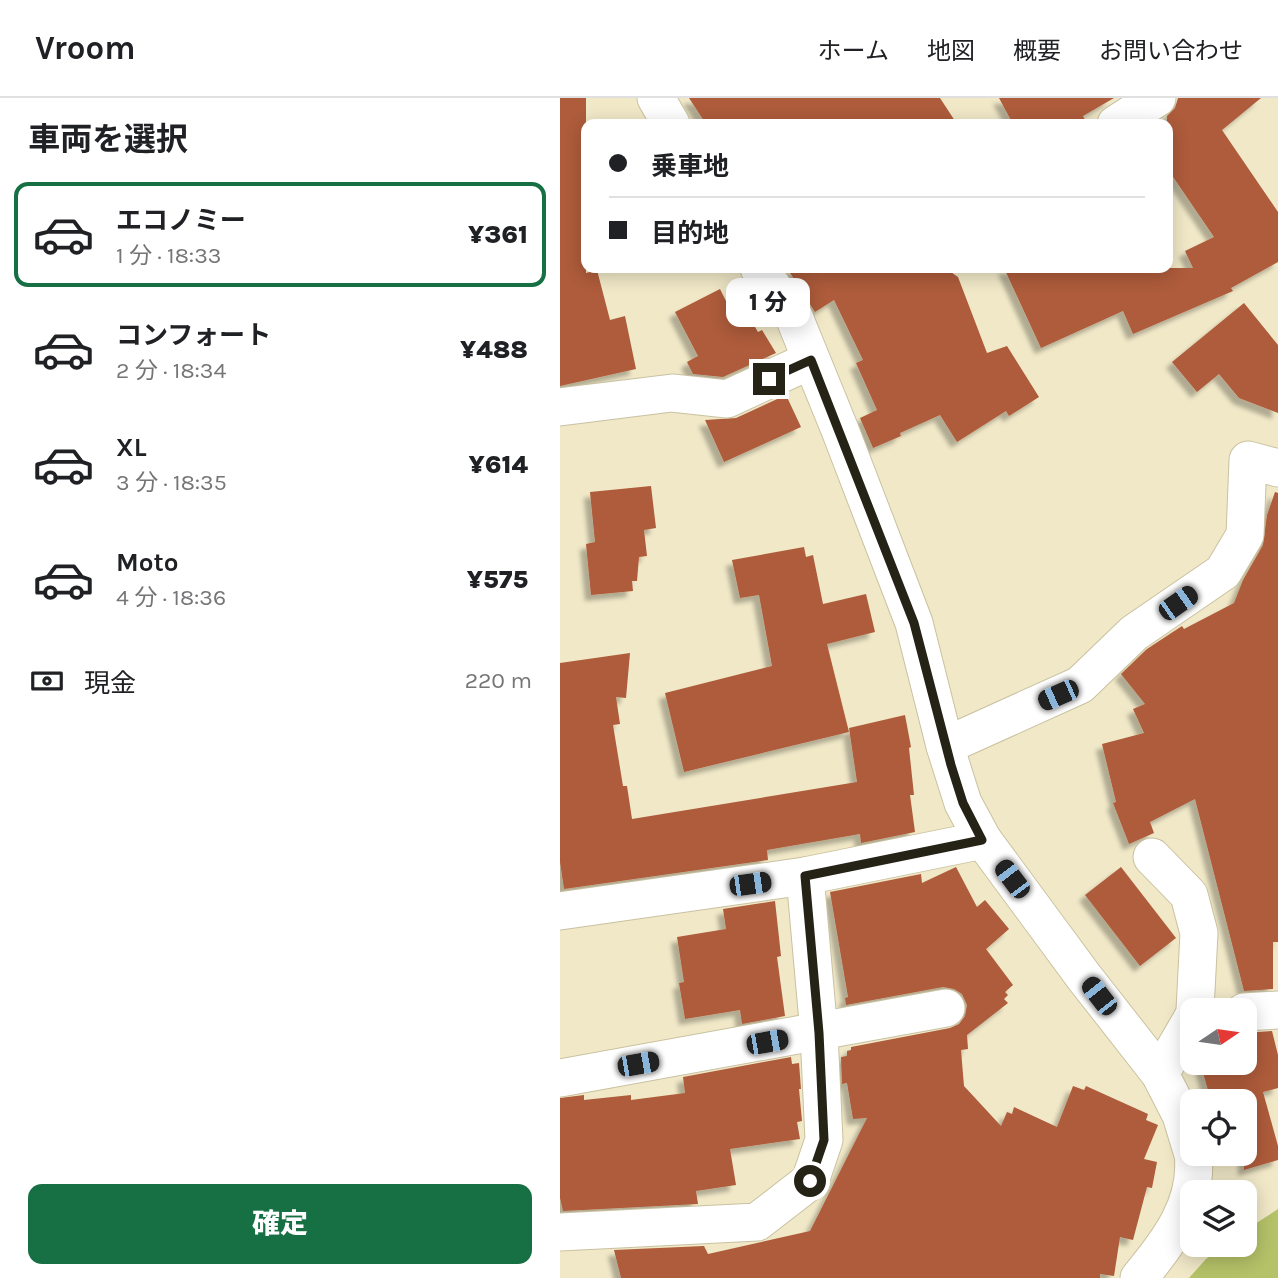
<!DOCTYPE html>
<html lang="ja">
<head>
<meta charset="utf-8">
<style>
  body { margin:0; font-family:Karla,"Noto Sans JP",sans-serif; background:#f6f6f6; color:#202124; height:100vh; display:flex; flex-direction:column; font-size:26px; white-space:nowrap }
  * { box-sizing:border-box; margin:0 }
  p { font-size:23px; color:#757577 }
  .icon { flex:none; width:38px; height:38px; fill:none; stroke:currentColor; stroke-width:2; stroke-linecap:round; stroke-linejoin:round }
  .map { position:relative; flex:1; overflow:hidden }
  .details { display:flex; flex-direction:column; background:#fff; width:560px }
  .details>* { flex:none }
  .top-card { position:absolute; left:21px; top:21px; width:592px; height:154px; border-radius:14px; box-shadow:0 4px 18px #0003; display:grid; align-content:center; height:154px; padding:0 28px; background:#fff }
  .needle { width:46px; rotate:77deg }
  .buttons { position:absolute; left:620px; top:900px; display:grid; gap:14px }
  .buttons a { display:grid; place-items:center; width:77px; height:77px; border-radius:14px; background:#fff; box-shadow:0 4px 18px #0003; font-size:35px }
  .end { position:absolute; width:32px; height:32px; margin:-16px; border:9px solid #252216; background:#fff; box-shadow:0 0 0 4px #fff }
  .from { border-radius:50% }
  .bubble { position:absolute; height:49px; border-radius:14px; background:#fff; box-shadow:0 4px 18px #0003; font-size:23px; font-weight:800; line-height:49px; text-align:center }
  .car { position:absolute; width:21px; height:42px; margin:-21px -10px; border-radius:9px; box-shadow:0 0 5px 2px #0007; background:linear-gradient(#222 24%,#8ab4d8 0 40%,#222 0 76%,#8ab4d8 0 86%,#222 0) }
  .top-card b { display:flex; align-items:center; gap:24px; height:66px; font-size:26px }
  .top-card b+b { border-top:2px solid #e0e0e0 }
  .top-card i { width:18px; height:18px; background:#202124 }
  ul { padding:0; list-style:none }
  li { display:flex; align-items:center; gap:21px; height:105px; margin:0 14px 10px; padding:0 14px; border:4px solid transparent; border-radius:14px }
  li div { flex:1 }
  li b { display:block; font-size:26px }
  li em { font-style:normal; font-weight:800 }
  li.current { border-color:#177044 }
  li>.icon { width:63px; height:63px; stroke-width:1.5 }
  h2 { padding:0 28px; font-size:32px; line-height:84px }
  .pay { display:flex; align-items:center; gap:18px; height:77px; padding:0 28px; font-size:26px }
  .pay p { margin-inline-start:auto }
  .action { display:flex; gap:14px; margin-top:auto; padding:14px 28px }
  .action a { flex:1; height:80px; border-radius:14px; background:#177044; color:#fff; font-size:28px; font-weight:800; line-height:80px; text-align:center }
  header { display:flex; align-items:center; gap:42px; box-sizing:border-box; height:98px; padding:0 35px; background:#fff; border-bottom:2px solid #e0e0e0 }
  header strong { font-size:33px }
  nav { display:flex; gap:38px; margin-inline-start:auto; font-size:24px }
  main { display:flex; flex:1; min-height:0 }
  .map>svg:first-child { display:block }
  .green { fill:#b5c268 }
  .building { fill:#ae5b3a; filter:url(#shadow) }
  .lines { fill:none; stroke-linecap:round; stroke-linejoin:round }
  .minor-casing { stroke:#c9c1a0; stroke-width:39 }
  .minor { stroke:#fff; stroke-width:37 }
  .route { stroke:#252216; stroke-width:9 }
</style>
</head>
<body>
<header>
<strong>Vroom</strong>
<nav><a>ホーム</a><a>地図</a><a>概要</a><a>お問い合わせ</a></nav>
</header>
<main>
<section class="details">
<h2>車両を選択</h2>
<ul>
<li class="current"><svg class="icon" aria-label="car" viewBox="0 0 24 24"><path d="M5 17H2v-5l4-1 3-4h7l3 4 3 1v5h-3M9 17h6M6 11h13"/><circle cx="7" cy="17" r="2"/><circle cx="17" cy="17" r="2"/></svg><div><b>エコノミー</b><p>1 分 · 18:33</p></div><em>¥361</em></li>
<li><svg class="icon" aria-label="car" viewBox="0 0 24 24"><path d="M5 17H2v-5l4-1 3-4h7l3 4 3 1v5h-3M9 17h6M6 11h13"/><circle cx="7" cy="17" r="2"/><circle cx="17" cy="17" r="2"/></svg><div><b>コンフォート</b><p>2 分 · 18:34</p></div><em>¥488</em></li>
<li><svg class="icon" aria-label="car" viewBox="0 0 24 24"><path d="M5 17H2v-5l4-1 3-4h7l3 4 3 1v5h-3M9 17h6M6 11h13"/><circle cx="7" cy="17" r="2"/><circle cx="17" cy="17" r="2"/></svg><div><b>XL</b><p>3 分 · 18:35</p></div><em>¥614</em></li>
<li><svg class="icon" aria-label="car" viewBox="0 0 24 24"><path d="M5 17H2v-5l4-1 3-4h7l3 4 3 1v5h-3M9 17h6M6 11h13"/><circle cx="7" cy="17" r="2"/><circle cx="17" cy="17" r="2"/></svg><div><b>Moto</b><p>4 分 · 18:36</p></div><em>¥575</em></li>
</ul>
<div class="pay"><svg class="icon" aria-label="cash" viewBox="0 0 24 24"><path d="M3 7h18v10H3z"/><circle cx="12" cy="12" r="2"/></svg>現金<p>220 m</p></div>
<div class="action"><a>確定</a></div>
</section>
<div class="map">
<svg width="718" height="1180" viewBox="0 0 718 1180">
  <defs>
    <filter id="shadow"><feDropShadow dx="-6" dy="6" stdDeviation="2" flood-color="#0004"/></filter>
  </defs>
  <rect width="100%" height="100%" fill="#f0e8c7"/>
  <path class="green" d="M718,1111V1180H629L646,1161L666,1146H684V1133Z"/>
  <g class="building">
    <path d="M0,0H26V175L37,172L50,222L65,218L76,271L0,288Z"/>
    <path d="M129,0H380L397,26H146Z"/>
    <path d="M439,0H554L523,18L527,26H453Z"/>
    <path d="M618,0H701L662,32L718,114V164L671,190L673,193L573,236L563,213L481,250L444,170H633L625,153L654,139L607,70V18L615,10Z"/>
    <path d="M227,170H385L398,179L427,255L447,248L479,299L449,318L446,313L397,344L380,317L340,335L341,338L313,350L300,320L317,312L296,265L303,262L274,202L255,214Z"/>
    <path d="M160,191L171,213L174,211L183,229L192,224L198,234L202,232L216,255L163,279L133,276L127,264L138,258L115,214Z"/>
    <path d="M684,205L718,247V315L679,300L659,276L637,294L612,264Z"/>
    <path d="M226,297L241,329L164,364L145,322L176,320Z"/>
    <path d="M91,388L96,430L84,432L87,458L79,459L77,483H72L73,493L31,497L26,446L35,444L30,394Z"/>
    <path d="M715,394L718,395V844H713V891L684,893L635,701L590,724L594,735L569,746L553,705L556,704L542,646L584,635L573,611L585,606L561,576L587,551L622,528L624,531L674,505L683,482L703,447L707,417Z"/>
    <path d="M244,449L246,459L253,457L263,506L306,496L315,534L267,546L289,634L124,674L105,595L212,568L199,497L180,500L172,462Z"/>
    <path d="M70,555L66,600L56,599L60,626L53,627L63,688H67L72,721L297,684L289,630L345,617L351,649L349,650L354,697H350L355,734L301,745L300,736L207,752L208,762L4,791L0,764V565Z"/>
    <path d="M396,769L417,809L425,802L449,831L426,851L453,887L445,894L448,897L444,901L448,905L407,937L408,951L401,952L404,988L441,1028L447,1014L452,1016L454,1009L497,1029L513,988L524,992L526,988L588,1016L586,1022L598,1027L584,1061L597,1064L592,1090L587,1089L573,1142L560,1139L554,1178L540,1176V1180H61L54,1152L144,1148L148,1156L250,1133L307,1020L293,1021L287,985L282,986L281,959L287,958V953L291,952V949L390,930L399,926L405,918L407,907L402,896L394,891L383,889L286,907L285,900L288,899L270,794L361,776L362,785Z"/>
    <path d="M561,769L616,840L580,868L525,797Z"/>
    <path d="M215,803L221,858L217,859L225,918L182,926L180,912L125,921L119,885L124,884L117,839L166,831L163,811Z"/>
    <path d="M712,933L718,957V990L703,994L718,1048V1062L684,1072V1003H651L640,964H684V935Z"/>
    <path d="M231,959L232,966L239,965L241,991H239L242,1023L237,1024L240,1041L170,1051L176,1087L136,1093L138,1106L3,1113L0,1100V1000L24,997V1002L71,997V1002L125,995L123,979Z"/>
  </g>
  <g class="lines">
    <g class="minor-casing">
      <g id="minor">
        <path d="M96,0L111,26"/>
        <path d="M556,26L597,0"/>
        <path d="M199,170L234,219L280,332L354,525L385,648L403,705L423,742L524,879L600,976L621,1017L632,1053"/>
        <path d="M0,309L112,295L167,301L251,262"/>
        <path d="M385,648L520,587L574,535L663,474L685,437L688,362L718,370"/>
        <path d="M592,759L629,797L639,835L635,912"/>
        <path d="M0,813L245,778L423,742"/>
        <path d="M684,914L718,912"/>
        <path d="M600,976L632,921"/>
        <path d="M0,980L386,910"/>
        <path d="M0,1134L197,1124L250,1083L264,1042L259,935L245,778"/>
        <path d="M579,1180C609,1144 639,1105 633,1055"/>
      </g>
    </g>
    <use href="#minor" class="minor"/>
  </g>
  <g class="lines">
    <path class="route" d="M209,281L251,262L354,525L391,667L403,705L422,742L245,778L259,935L264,1042L250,1083"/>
  </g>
</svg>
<div class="buttons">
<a><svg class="needle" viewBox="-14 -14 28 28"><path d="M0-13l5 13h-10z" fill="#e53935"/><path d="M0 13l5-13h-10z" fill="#757577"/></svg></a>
<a><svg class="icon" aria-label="locate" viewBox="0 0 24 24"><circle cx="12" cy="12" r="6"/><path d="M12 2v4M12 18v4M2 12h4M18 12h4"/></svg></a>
<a><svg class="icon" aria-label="layers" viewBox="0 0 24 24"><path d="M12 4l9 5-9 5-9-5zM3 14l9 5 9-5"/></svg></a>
</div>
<i class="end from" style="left:250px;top:1083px"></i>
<i class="end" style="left:209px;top:281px"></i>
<div class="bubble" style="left:166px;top:180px;width:84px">1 分</div>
<i class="car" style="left:618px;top:505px;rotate:55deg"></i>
<i class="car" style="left:498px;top:597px;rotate:246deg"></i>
<i class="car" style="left:452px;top:781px;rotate:323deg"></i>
<i class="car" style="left:190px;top:786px;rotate:82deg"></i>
<i class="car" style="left:539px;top:898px;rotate:322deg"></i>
<i class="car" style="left:207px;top:944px;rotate:80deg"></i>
<i class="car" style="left:78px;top:966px;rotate:80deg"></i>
<div class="top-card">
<b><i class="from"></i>乗車地</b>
<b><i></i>目的地</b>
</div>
</div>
</main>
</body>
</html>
